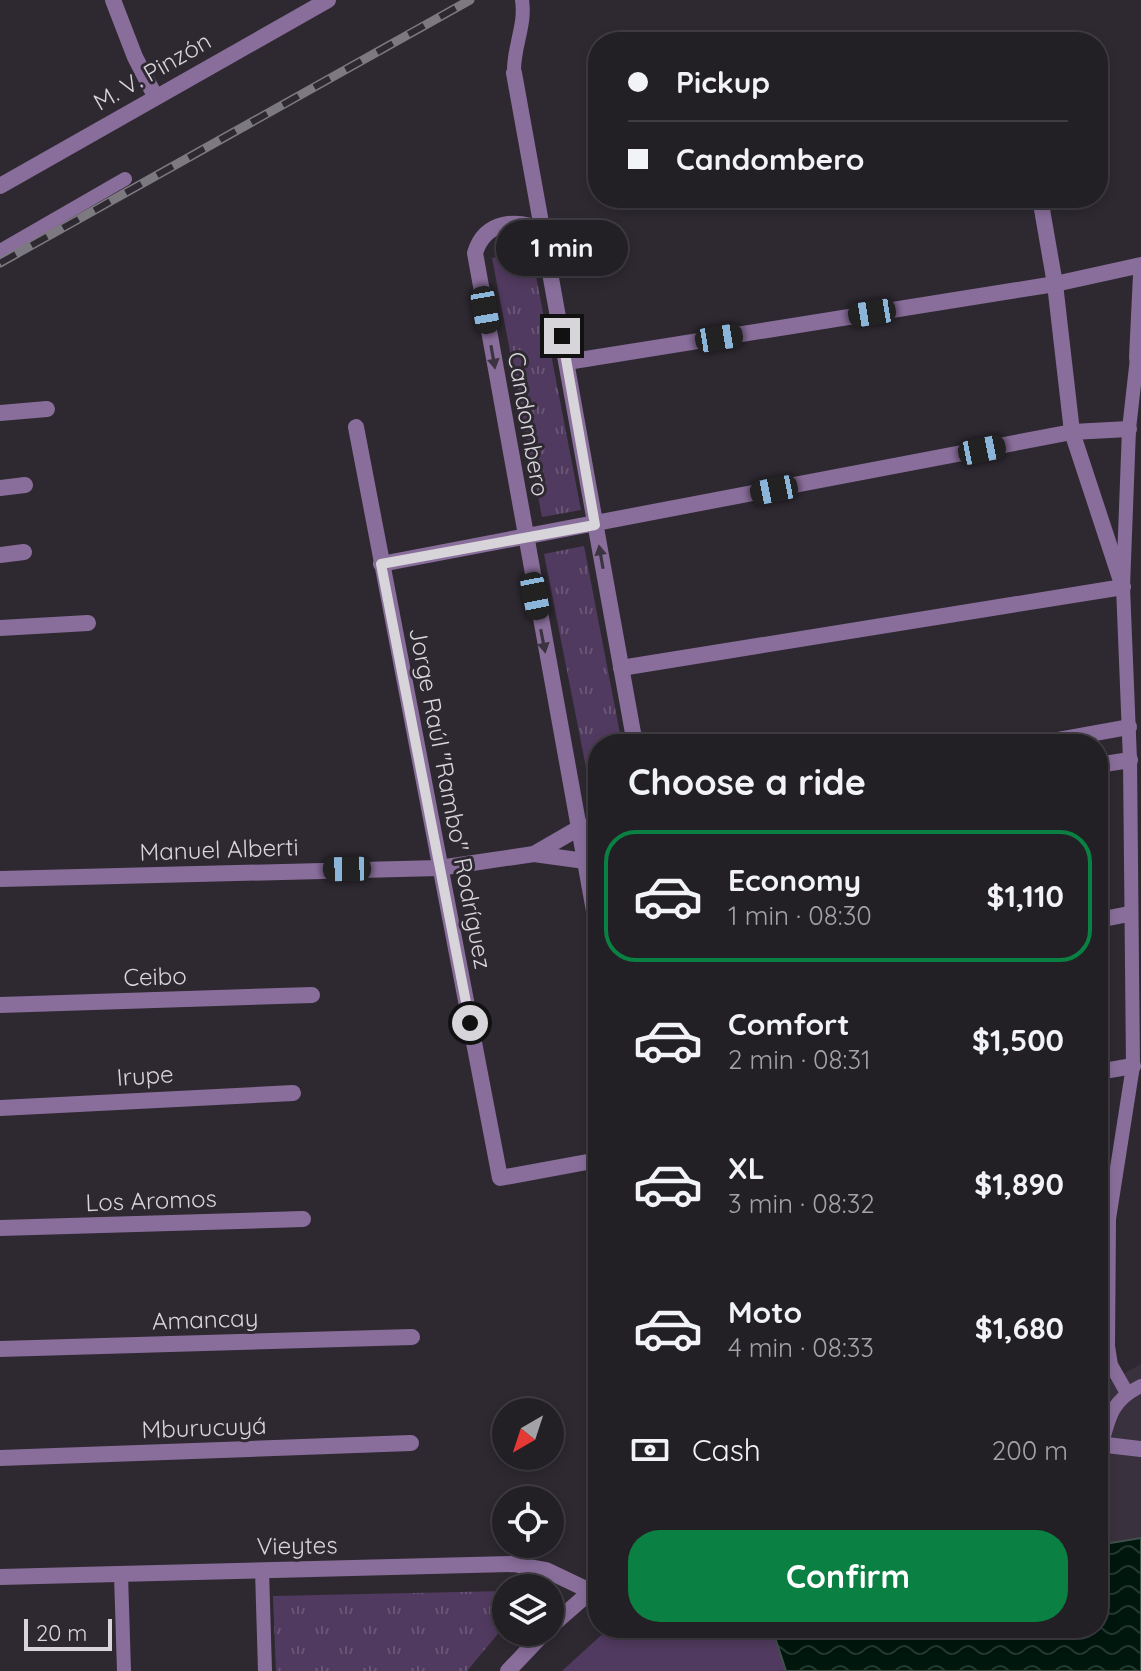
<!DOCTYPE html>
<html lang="en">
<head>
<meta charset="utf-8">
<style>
  body { margin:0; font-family:Quicksand,sans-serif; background:#2a272d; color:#f1f3f6; height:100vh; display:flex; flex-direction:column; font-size:30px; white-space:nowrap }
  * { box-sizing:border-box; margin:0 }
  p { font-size:26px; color:#a2a2a7 }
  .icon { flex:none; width:44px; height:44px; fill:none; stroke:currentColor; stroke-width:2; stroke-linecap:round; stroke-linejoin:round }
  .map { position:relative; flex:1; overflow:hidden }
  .panel { position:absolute; left:588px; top:734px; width:520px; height:904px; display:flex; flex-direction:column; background:#221f25; border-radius:32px; box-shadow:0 4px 12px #0003,0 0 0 2px #3f3d42 }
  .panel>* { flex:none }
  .banner { position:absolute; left:588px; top:32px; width:520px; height:176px; border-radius:32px; box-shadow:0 4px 12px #0003,0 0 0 2px #3f3d42; display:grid; align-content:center; height:176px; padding:0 40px; background:#221f25 }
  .needle { width:52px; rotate:219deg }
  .fabs { position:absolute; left:492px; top:1398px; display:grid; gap:16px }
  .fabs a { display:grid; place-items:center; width:72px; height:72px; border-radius:50%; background:#221f25; box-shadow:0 4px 12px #0003,0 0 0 2px #3f3d42; font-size:40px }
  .scale { position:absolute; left:24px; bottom:20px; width:88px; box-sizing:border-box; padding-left:8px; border:4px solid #d7d4da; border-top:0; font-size:22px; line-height:28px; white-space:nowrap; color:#d7d4da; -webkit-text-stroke:6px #2e2931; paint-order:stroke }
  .end { position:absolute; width:36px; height:36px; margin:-18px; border:10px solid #d7d4da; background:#111; box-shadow:0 0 0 4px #111 }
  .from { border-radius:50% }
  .bubble { position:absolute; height:56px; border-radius:28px; background:#221f25; box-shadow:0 4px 12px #0003,0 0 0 2px #3f3d42; font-size:26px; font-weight:700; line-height:56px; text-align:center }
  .car { position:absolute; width:24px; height:48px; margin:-24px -12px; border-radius:10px; box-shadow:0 0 6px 2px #0007; background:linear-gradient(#222 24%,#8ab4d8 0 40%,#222 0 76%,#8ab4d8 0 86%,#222 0) }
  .banner b { display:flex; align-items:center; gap:28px; height:76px; font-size:30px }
  .banner b+b { border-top:2px solid #3f3d42 }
  .banner i { width:20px; height:20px; background:#f1f3f6 }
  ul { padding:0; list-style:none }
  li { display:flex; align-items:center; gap:24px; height:132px; margin:0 16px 12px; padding:0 24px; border:4px solid transparent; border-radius:32px }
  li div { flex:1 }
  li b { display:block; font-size:30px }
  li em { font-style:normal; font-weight:700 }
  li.active { border-color:#0b8043 }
  li>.icon { width:72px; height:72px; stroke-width:1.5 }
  h2 { padding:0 40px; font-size:36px; line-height:96px }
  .pay { display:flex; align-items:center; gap:20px; height:88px; padding:0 40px; font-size:30px }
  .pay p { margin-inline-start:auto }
  .cta { display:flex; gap:16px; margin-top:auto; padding:16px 40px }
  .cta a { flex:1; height:92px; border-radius:32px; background:#0b8043; color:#fff; font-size:32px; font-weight:700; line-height:92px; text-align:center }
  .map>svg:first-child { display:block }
  .built { fill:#39313e }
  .green { fill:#513a5f }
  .park { fill:url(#park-tufts) }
  .water { fill:url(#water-waves); stroke:#40504a; stroke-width:2 }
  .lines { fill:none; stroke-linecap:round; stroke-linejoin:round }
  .service { stroke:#896e9b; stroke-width:14 }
  .minor { stroke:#896e9b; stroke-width:16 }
  .rail-casing { stroke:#7d7980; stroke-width:9 }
  .rail { stroke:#2e2931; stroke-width:6; stroke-dasharray:18; stroke-linecap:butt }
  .oneway { fill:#3c3341 }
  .route { stroke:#d7d4da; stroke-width:10 }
  .labels { text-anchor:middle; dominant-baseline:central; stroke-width:6; stroke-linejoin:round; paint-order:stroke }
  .street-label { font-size:24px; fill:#d7d4da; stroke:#2e2931 }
</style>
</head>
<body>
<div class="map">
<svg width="1141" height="1671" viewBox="0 0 1141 1671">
  <defs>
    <pattern id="park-tufts" width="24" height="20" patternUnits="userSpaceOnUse" patternTransform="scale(2)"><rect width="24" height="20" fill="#513a5f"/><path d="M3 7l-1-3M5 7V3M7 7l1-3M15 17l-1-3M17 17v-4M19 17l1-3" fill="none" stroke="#695675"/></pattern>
    <pattern id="water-waves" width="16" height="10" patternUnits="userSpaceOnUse" patternTransform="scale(2)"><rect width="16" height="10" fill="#00170d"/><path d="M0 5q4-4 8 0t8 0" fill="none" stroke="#243830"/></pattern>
  </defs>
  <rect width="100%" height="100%" fill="#2e2931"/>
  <path class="built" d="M1141,1364V1538L1098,1545V1388Z"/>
  <path class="green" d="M609,1628H772L786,1671H562Z"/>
  <g class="park">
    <path d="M531,250L581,510L542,517L492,258Z"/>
    <path d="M584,546L622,744H598V813H595L544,554Z"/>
    <path d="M506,1591V1624L467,1671H276L273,1596Z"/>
  </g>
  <path class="water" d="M1141,1538V1671H786L772,1628H1098V1545Z"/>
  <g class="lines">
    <g class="service">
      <path d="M514,73C513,47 526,26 522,0"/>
      <path d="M0,251L125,179"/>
      <path d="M1127,1393L1111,1365L1108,1346L1109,1219L1133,1066L1130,760L1123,587L1129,429L1137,358"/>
      <path d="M1102,1444C1109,1416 1113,1399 1141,1386"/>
      <path d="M262,1570L265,1671"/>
      <path d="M121,1574L124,1671"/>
    </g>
    <g class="minor">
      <path d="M113,0L135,57L155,96"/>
      <path d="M514,73L635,744"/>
      <path d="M0,186L328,0"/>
      <path d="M545,232C518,218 485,220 475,253L598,933"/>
      <path d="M1141,275L1137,358H1141"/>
      <path d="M567,362L1055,284L1141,265"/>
      <path d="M0,413L47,409"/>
      <path d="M356,427L500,1178L598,1160"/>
      <path d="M0,488L25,485"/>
      <path d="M0,555L24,552"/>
      <path d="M381,564L1072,432L1129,429"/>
      <path d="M0,628L88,623"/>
      <path d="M621,668L1123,587L1072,432L1055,284L1040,198"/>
      <path d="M1035,744L1129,727"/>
      <path d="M1098,765L1130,760"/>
      <path d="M534,854L579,828L598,825"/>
      <path d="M0,879L439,868L534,854L585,861L598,858"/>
      <path d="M1098,920L1129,914"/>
      <path d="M0,1005L312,995"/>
      <path d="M1098,1072L1133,1066"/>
      <path d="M0,1108L293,1093"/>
      <path d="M0,1228L303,1219"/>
      <path d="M0,1349L412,1337"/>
      <path d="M1098,1444L1141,1449"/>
      <path d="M0,1458L411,1443"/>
      <path d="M0,1577L513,1564L546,1570L590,1591"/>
      <path d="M550,1627L597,1586"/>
      <path d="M508,1671L545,1632"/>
    </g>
    <g class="rail-casing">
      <path id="rail" d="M0,263L470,0"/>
    </g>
    <use href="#rail" class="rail"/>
  </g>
  <defs><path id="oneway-solid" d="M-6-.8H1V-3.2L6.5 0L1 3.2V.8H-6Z" transform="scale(2)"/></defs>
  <g class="oneway">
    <use href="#oneway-solid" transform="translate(493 357) rotate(80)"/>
    <use href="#oneway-solid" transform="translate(601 557) rotate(-100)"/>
    <use href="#oneway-solid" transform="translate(543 641) rotate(79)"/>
  </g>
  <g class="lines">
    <path class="route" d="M470,1023L381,564L595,525L562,336"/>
  </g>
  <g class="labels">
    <g class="street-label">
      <text transform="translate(152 71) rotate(-30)">M. V. Pinzón</text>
      <text transform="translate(529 424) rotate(80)">Candombero</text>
      <text transform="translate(451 798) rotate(79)">Jorge Raúl "Rambo" Rodríguez</text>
      <text transform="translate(219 849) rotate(-2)">Manuel Alberti</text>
      <text transform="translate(155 976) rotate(-2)">Ceibo</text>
      <text transform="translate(145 1075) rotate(-4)">Irupe</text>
      <text transform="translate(151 1200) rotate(-2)">Los Aromos</text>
      <text transform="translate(205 1319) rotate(-2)">Amancay</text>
      <text transform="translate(204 1427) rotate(-2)">Mburucuyá</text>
      <text transform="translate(297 1545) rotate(-1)">Vieytes</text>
    </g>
  </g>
</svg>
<div class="fabs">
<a><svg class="needle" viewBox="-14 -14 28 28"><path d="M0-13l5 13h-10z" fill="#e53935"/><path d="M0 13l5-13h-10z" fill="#a2a2a7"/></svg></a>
<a><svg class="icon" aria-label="locate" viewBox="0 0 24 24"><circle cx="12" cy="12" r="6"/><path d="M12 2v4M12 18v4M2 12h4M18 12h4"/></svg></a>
<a><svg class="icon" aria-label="layers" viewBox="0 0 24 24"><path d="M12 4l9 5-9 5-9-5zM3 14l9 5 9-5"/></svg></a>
</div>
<div class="scale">20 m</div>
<i class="end from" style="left:470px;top:1023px"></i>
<i class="end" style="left:562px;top:336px"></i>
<div class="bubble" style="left:496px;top:220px;width:132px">1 min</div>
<i class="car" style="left:485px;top:310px;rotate:170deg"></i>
<i class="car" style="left:872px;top:313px;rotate:261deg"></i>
<i class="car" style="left:719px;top:338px;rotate:81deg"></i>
<i class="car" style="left:982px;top:450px;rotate:79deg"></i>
<i class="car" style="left:774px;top:490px;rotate:259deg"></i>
<i class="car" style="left:535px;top:596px;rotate:169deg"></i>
<i class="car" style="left:347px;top:869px;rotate:269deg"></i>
<div class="banner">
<b><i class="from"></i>Pickup</b>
<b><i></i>Candombero</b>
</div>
<section class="panel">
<h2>Choose a ride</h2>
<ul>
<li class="active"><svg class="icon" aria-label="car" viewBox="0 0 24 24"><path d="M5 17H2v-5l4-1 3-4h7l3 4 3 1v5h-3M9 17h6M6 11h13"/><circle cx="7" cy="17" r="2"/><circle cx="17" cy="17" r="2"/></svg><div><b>Economy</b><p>1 min · 08:30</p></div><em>$1,110</em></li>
<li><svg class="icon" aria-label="car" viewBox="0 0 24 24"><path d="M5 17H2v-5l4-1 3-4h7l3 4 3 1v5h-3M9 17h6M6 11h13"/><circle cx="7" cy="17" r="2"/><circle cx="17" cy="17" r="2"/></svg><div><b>Comfort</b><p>2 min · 08:31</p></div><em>$1,500</em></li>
<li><svg class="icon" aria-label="car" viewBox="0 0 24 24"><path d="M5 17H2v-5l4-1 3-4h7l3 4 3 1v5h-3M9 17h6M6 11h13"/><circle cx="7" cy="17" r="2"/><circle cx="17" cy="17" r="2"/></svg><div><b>XL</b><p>3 min · 08:32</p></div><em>$1,890</em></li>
<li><svg class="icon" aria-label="car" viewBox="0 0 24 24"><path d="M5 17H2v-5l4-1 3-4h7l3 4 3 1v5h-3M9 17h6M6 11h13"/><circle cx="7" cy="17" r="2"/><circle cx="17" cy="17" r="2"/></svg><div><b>Moto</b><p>4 min · 08:33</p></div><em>$1,680</em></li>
</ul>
<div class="pay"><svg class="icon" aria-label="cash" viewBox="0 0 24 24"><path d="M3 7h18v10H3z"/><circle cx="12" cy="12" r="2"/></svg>Cash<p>200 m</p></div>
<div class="cta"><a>Confirm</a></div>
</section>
</div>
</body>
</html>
